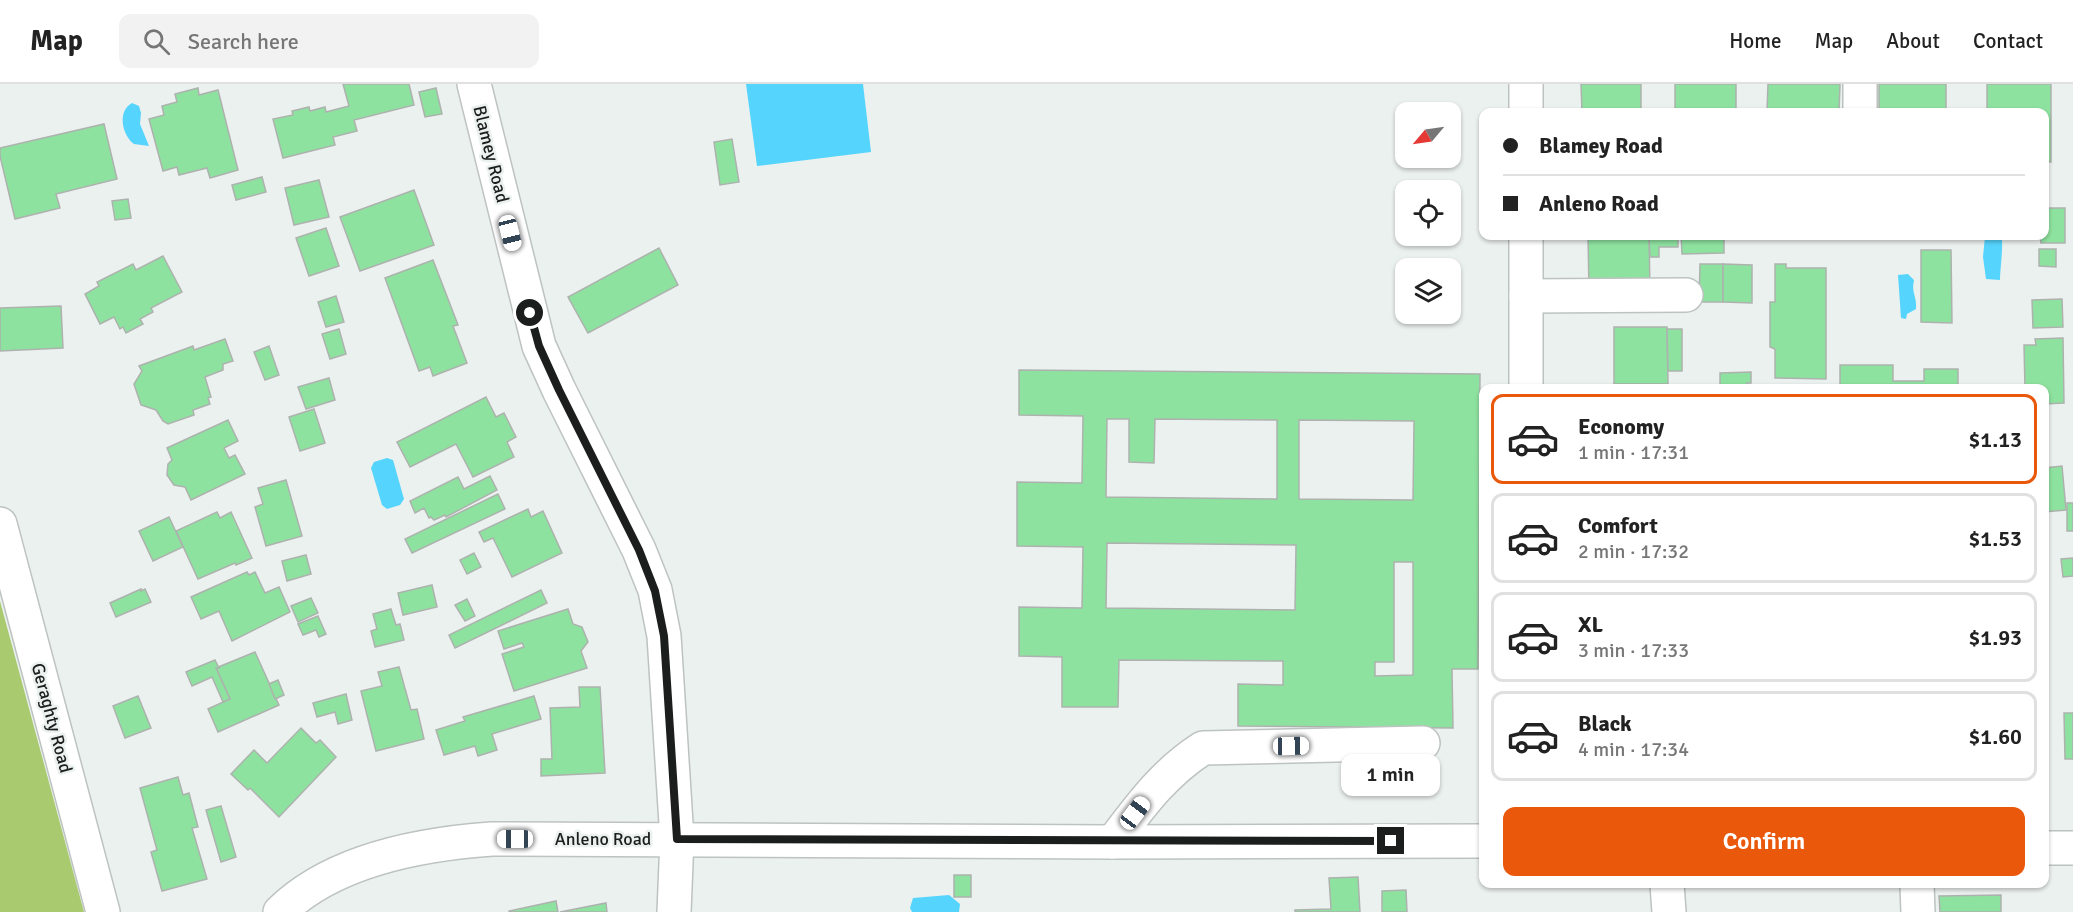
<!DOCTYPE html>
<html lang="en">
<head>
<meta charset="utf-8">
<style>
  body { margin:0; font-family:Signika,sans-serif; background:#f2f2f2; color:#222; height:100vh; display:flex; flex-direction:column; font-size:22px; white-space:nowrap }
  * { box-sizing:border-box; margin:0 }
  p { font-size:20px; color:#767676 }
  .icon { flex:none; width:33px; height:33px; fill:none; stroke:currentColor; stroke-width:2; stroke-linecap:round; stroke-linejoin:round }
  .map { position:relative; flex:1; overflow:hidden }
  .side { position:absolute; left:1479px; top:300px; width:570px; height:504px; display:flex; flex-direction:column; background:#fff; border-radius:12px; box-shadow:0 2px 4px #0004 }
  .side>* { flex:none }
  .banner { position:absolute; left:1479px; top:24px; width:570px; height:132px; border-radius:12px; box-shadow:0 2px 4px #0004; display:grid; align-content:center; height:132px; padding:0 24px; background:#fff }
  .needle { width:39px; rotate:241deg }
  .fabs { position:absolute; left:1395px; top:18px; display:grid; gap:12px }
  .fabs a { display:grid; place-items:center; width:66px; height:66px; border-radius:12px; background:#fff; box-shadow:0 2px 4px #0004; font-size:30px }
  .end { position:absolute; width:27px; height:27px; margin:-14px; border:8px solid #1c1e1d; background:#fff; box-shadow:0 0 0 3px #fff }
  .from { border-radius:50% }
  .bubble { position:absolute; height:42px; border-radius:12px; background:#fff; box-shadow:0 2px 4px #0004; font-size:20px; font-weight:600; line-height:42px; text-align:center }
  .car { position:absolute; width:18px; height:36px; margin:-18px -9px; border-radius:8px; box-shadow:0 0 4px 2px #0007; background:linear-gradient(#fff 24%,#345 0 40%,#fff 0 76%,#345 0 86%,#fff 0) }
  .banner b { display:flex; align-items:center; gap:21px; height:57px; font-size:22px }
  .banner b+b { border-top:2px solid #e0e0e0 }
  .banner i { width:15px; height:15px; background:#222 }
  ul { padding:10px 0 0; list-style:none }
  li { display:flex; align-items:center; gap:18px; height:90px; margin:0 12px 9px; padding:0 12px; border:3px solid #e0e0e0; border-radius:12px }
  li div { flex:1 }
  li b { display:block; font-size:22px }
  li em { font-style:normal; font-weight:600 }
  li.on { border-color:#ea580c }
  li>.icon { width:54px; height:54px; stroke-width:1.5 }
  .button { display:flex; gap:12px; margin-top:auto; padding:12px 24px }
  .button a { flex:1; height:69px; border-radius:12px; background:#ea580c; color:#fff; font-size:24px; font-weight:600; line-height:69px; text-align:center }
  header { display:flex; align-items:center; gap:36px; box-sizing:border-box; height:84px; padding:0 30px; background:#fff; border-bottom:2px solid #e0e0e0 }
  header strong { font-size:28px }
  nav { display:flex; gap:33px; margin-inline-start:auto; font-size:21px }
  .search { width:420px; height:54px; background:#f2f2f2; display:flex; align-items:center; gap:15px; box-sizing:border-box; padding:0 21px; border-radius:12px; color:#767676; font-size:22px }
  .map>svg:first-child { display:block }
  .green { fill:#a9ca6f }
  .water { fill:#55d4fd }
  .building { fill:#8ee29f; stroke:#adb2ae; stroke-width:1.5; fill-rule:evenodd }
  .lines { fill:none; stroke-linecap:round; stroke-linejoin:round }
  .minor-casing { stroke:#bdc3c1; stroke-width:36 }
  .minor { stroke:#fff; stroke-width:33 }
  .route { stroke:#1c1e1d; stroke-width:8 }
  .labels { text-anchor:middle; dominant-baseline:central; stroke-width:5; stroke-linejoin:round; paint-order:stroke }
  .street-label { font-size:18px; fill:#1c1e1d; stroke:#ebf1ef }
</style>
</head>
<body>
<header>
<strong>Map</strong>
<div class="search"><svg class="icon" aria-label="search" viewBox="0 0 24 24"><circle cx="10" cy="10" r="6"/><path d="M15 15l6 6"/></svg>Search here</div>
<nav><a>Home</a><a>Map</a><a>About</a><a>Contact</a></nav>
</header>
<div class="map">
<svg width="2073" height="828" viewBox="0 0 2073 828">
  <rect width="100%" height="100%" fill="#ebf1ef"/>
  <path class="green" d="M0,517L84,828H0Z"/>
  <g class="water">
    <path d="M746,0H863L871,68L757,82Z"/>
    <path d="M132,19L139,22L141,29L140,40L149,62L134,60C122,51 117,27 132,19Z"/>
    <path d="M1985,152H2001C2004,158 2000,185 2000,196L1986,195L1983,173Z"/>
    <path d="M1908,190L1914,196C1911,209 1917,212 1916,225L1907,230L1906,235L1901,234L1898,191Z"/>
    <path d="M387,374L393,376L404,415L400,421L387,425L382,421L371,384L374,378Z"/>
    <path d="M949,811L960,820L959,828H912L910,824L913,814Z"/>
  </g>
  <g class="building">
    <path d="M343,0H409L414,21L354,36L357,47L333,53L335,61L283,74L273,35L293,31L292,27L309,23L310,27L325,23L326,28L349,22Z"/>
    <path d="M1581,0H1641V28H1582Z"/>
    <rect x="1675" y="0" width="61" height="28"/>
    <path d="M1768,0H1840L1839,28H1767Z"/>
    <rect x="1879" y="0" width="67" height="28"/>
    <path d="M1987,0H2051V78H2044V28H1987Z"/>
    <path d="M198,4L199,11L218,6L238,86L210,94L207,84L179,91L177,83L163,87L149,35L164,31L162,22L177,18L175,10Z"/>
    <path d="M436,4L442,30L425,33L419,8Z"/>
    <path d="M104,40L117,95L56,110L60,124L15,135L0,72V64Z"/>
    <path d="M732,55L739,98L720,101L714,58Z"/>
    <path d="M262,93L266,108L236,116L232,101Z"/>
    <path d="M319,96L329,133L294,141L285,104Z"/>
    <path d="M414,106L434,161L360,187L340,133Z"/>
    <path d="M128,115L131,134L115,136L112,117Z"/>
    <path d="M2044,124H2065V159H2041L2040,153H2027V152H2044Z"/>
    <path d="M326,144L339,182L309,192L296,154Z"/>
    <path d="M1588,152H1649L1650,206L1589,207Z"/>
    <path d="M1649,152H1678V163H1659V173H1650Z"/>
    <path d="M1681,152H1724V169L1682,170Z"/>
    <path d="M659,164L678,201L588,249L568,213Z"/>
    <path d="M2039,165H2056V183L2039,182Z"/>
    <path d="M1921,166H1951L1952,239L1921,238Z"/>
    <path d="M163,172L182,208L151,224L153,228L140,235L143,240L126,249L123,243L120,245L114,233L100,240L85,210L99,202L97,198L133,180L136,186Z"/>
    <path d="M433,176L458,241L453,242L467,279L433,292L430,283L419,287L385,194Z"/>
    <path d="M1700,180H1723V218H1699Z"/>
    <path d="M1723,180L1752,181V219L1723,218Z"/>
    <path d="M1775,180H1786V184H1826V295L1775,294V265L1770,263V218H1775Z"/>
    <path d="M336,212L344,238L326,243L318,218Z"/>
    <path d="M2062,215L2063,243L2033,244L2032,216Z"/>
    <path d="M61,222L63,264L0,267V224Z"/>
    <path d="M1614,243H1667L1668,300H1614Z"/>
    <path d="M339,245L346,270L330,275L322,250Z"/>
    <path d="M1667,245H1682V287H1668Z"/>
    <path d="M2063,254L2064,319L2044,320V304H2025L2024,261H2036L2035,255Z"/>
    <path d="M225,255L233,277L223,280V286L205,293L211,313L208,314L210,320L193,326L194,331L168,340L163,337L156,326L141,321L134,300L142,287L139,282L193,262L194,266Z"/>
    <path d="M269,262L279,291L265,296L254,268Z"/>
    <path d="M1840,281H1893V297H1924V285H1958V304H1840Z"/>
    <path d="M1019,286L1480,290L1478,585H1452L1453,644L1238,642V600L1283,601V577L1119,576L1118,623H1062V573L1019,572V523L1082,524L1083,463L1017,462V398L1082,399L1083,332L1019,331ZM1107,335H1129V378L1154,379L1155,335L1277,336V415L1106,413ZM1299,336L1414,337L1413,416L1299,415ZM1107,459L1296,461L1295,526L1106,524ZM1394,478H1413V591L1375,592V578H1394Z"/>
    <path d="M1751,288V299H1747V304H1720V289Z"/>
    <path d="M329,294L335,316L306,325L298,303Z"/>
    <path d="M486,313L496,333L504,329L516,353L507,358L514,373L473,393L456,360L410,383L397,358Z"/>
    <path d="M314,325L325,359L300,367L289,333Z"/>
    <path d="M228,336L238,357L224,364L229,374L235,371L245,390L191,416L185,403L174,401L167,391L168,380L172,376L167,364Z"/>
    <path d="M2062,382L2066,426L2044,428V384Z"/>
    <path d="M490,392L497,406L446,433L445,431L434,436L431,433L429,434L424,424L415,429L410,417L458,393L464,405Z"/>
    <path d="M286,396L302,452L266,462L255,423L263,420L258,404Z"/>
    <path d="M498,410L505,425L412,469L405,455Z"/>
    <rect x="2067" y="419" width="6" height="28"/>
    <path d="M528,425L531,433L543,427L562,469L512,493L493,454L484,458L479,448Z"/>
    <path d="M217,428L220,434L231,428L252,474L236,481L235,479L198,495L176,447Z"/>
    <path d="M169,433L183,463L153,477L139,447Z"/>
    <path d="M474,469L481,483L467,490L460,476Z"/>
    <path d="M306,471L311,490L287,497L282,477Z"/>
    <path d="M2073,474V492L2063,493L2061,475Z"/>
    <path d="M247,488L249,491L255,488L265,509L279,503L290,528L232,557L219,527L201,535L191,513Z"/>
    <path d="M432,501L437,523L403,531L398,509Z"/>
    <path d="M141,505V507L145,505L151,518L116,533L110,519Z"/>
    <path d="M541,506L547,519L455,564L449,551Z"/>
    <path d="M311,514L318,529L298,538L291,522Z"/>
    <path d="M467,515L475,532L465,537L455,521Z"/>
    <path d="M391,525L396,541L400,540L404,556L375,563L371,547L377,545L373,530Z"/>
    <path d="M568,525L573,540L582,543L588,558L581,567L587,584L514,607L502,570L524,563L522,559L504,565L498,547Z"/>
    <path d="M318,532L326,550L319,553L316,546L303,551L298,540Z"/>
    <path d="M255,568L279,621L218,648L208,625L230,615L216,584Z"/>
    <path d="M215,576L219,584H216L230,615L223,618L212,593L192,602L186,588Z"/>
    <path d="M399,583L411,626L417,625L424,655L376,667L361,607L382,602L378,588Z"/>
    <path d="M278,596L284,611L275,615L269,600Z"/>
    <path d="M579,603H600L605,689L541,692V675H552L550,624L580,623Z"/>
    <path d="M346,610L352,636L338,640L335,628L317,633L313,619Z"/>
    <path d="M138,612L151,644L125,654L113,622Z"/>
    <path d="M534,612L541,635L492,650L497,666L478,672L475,662L444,671L436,646L465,637L463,633Z"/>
    <path d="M2064,629H2073V675H2065Z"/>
    <path d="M301,644L316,659L320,656L336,673L279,733L250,704L248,706L231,690L254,666L267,679Z"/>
    <path d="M178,693L183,711L189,709L198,743L192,744L207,795L162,807L151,768L157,766L140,704Z"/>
    <path d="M221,722L236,773L221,778L206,726Z"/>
    <rect x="954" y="791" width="17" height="22"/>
    <path d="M1358,793L1360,828H1295V826L1331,825L1329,794Z"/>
    <path d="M1406,806L1407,828H1382V807Z"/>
    <path d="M2001,811V828H1940L1939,812Z"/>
    <path d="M556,817L558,828H509V827Z"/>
    <path d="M606,819L607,828H560Z"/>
  </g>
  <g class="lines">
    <g class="minor-casing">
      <g id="minor">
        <path d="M474,0L539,262L559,306L639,466L655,506L664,552L677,755L674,828"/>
        <path d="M1526,0V28"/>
        <path d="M1860,0V28"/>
        <path d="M1526,152V304"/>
        <path d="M1526,212L1686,211"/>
        <path d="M0,440L103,828"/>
        <path d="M1113,758C1141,721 1164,689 1203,664L1423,659"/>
        <path d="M2044,764H2073"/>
        <path d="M1667,800L1669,828"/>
        <path d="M1917,800L1918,828"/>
        <path d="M280,828C333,776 420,760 492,755L1113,758L1484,757"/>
      </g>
    </g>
    <use href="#minor" class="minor"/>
  </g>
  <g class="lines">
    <path class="route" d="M530,229L539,262L559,306L639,466L655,507L664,552L677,755L1391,757"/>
  </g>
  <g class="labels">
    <g class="street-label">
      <text transform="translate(491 70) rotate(76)">Blamey Road</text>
      <text transform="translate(52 634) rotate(75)">Geraghty Road</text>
      <text x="603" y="755">Anleno Road</text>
    </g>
  </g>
</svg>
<div class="fabs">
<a><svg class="needle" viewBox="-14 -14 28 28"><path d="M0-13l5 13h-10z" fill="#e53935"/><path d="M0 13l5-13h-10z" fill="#767676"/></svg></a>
<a><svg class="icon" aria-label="locate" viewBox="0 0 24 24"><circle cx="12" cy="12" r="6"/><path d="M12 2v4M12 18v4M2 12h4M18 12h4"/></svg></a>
<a><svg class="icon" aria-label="layers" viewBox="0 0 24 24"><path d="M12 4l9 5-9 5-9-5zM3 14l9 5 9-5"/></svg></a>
</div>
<i class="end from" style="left:530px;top:229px"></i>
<i class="end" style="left:1391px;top:757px"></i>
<div class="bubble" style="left:1341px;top:670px;width:99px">1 min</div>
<i class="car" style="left:510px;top:149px;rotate:166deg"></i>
<i class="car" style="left:1291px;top:662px;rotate:89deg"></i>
<i class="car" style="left:1135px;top:729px;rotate:37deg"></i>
<i class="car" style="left:515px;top:755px;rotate:270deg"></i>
<div class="banner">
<b><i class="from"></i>Blamey Road</b>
<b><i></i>Anleno Road</b>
</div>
<section class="side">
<ul>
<li class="on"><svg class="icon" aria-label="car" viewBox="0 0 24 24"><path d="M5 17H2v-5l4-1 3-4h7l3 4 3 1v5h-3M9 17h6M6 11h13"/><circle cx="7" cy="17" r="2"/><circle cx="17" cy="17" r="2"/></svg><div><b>Economy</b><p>1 min · 17:31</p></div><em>$1.13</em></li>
<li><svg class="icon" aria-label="car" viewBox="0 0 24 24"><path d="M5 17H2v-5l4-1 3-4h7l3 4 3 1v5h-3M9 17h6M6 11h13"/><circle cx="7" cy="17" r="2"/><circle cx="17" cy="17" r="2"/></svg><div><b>Comfort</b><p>2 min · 17:32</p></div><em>$1.53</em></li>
<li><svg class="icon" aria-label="car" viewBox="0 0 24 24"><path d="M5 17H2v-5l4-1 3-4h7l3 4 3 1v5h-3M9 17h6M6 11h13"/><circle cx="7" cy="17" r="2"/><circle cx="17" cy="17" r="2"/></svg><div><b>XL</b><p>3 min · 17:33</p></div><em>$1.93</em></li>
<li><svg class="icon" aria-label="car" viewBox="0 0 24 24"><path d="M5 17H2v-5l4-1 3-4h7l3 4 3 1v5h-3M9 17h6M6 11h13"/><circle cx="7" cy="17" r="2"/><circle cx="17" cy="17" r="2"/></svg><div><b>Black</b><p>4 min · 17:34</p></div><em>$1.60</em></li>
</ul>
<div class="button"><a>Confirm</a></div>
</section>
</div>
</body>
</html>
